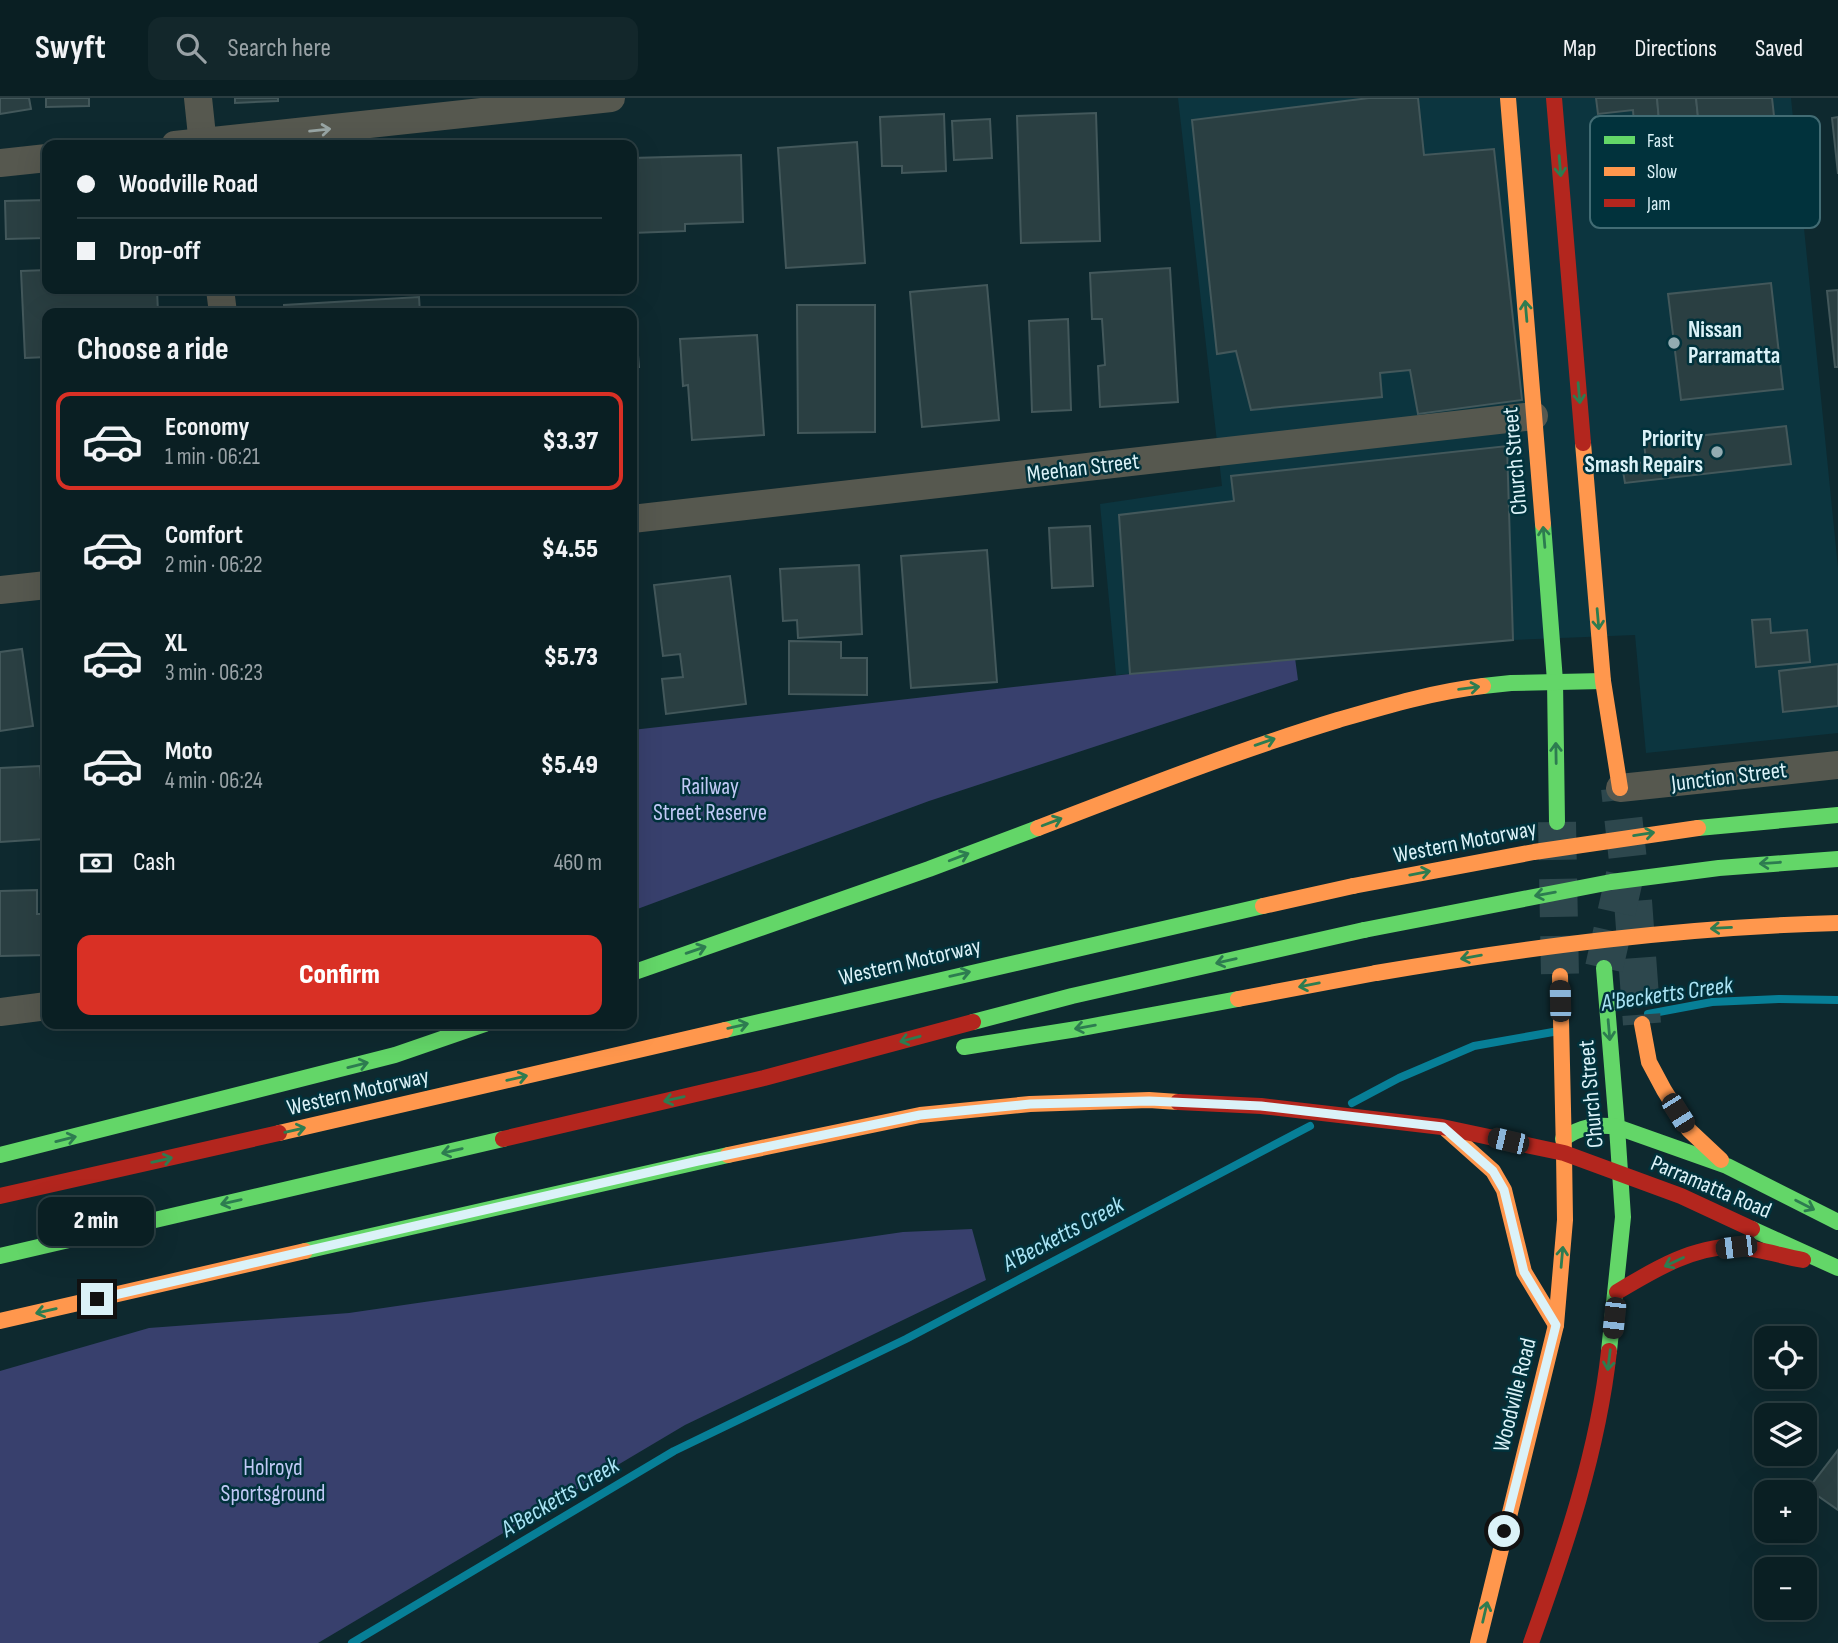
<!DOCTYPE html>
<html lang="en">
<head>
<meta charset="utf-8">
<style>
  body { margin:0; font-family:"Sofia Sans Condensed",sans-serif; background:#13272b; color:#f1f3f6; height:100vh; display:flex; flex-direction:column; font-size:26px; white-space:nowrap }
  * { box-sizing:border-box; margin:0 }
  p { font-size:23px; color:#99a2a6 }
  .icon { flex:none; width:38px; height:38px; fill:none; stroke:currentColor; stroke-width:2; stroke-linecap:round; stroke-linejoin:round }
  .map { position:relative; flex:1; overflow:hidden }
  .panel { position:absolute; left:42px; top:210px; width:595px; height:721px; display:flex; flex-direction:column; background:#0a1f23; border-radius:14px; box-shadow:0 7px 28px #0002,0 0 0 2px #2a3d41 }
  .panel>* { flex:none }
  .hud { position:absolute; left:42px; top:42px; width:595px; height:154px; border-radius:14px; box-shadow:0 7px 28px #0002,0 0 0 2px #2a3d41; display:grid; align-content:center; height:154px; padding:0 35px; background:#0a1f23 }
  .tools { position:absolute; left:1754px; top:1228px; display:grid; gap:14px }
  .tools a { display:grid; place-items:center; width:63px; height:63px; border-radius:14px; background:#0a1f23; box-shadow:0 7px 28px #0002,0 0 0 2px #2a3d41; font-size:35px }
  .end { position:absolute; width:32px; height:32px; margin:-16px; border:9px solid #dbf2f8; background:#111; box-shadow:0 0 0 4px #111 }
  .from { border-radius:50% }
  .bubble { position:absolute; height:49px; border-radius:14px; background:#0a1f23; box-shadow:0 7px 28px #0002,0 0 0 2px #2a3d41; font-size:23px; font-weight:800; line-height:49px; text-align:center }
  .car { position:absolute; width:21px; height:42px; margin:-21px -10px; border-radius:9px; box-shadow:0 0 5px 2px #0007; background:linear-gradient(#222 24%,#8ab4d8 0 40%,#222 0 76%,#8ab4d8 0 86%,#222 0) }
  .hud b { display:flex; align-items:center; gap:24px; height:66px; font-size:26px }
  .hud b+b { border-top:2px solid #2a3d41 }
  .hud i { width:18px; height:18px; background:#f1f3f6 }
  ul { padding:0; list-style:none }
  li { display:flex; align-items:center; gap:21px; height:98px; margin:0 14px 10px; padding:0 21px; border:4px solid transparent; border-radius:14px }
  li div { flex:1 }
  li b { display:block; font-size:26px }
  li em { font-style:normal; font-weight:800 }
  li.active { border-color:#d93025 }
  li>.icon { width:63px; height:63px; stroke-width:1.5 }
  h2 { padding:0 35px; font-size:32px; line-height:84px }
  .pay { display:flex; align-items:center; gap:18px; height:77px; padding:0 35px; font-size:26px }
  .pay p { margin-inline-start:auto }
  .primary-button { display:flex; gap:14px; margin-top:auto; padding:14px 35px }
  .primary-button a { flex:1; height:80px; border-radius:14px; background:#d93025; color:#fff; font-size:28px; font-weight:800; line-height:80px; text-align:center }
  header { display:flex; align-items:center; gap:42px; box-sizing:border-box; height:98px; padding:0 35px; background:#0a1f23; border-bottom:2px solid #2a3d41 }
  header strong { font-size:33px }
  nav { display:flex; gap:38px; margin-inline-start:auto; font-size:24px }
  .search { width:490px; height:63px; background:#13272b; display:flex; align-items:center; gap:18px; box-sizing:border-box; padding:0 24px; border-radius:14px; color:#99a2a6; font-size:26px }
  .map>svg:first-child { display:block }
  .built { fill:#0c353f }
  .green { fill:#38406d }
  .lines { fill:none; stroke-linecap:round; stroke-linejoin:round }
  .stream { stroke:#077f97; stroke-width:8 }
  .building { fill:#2a3f42; stroke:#43585b; stroke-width:2 }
  .highway-tunnel { stroke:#2d474d; stroke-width:38; stroke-dasharray:38 19; stroke-linecap:butt }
  .street { stroke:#56584f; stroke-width:28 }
  .fast { stroke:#63d668; stroke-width:16 }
  .slow { stroke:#ff974d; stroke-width:16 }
  .jam { stroke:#b3261e; stroke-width:16 }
  .fast-bridge { stroke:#63d668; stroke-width:16 }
  .slow-bridge { stroke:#ff974d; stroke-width:16 }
  .oneway { stroke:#98a5a4 }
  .oneway2 { stroke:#2d7c50 }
  .route { stroke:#dbf2f8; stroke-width:9 }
  .poi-dot { fill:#93acb2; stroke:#01323c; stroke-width:2.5 }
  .labels { text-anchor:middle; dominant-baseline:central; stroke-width:5; stroke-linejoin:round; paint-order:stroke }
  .poi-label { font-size:23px; font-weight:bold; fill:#dbf2f8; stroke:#01323c; text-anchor:start }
  .street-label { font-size:23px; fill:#dbf2f8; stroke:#01323c }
  .park-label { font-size:23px; fill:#c1c9f6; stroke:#01323c }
  .water-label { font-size:24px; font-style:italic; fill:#aae4f5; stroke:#01323c }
  .key { fill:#01323c; stroke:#426c74; stroke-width:2 }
  .key-label { font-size:19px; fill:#dbf2f8 }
</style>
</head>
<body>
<header>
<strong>Swyft</strong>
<div class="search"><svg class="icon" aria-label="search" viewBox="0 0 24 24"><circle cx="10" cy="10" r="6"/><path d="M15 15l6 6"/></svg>Search here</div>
<nav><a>Map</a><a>Directions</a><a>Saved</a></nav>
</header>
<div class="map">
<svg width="1838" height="1545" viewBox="0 0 1838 1545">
  <rect width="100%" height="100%" fill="#0e292f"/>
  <path class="built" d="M1178,0H1791L1838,470V635L1646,655L1635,537L1513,542L1116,577L1100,406L1222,388Z"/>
  <g class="green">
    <path d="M1295,560L1298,582L929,703L632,813V632L1130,576Z"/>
    <path d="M972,1131L986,1182L685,1327L318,1545H0V1273L149,1230L349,1215L903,1134Z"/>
  </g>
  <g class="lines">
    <g class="stream">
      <path d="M1648,916L1712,904L1779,901L1838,902"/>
      <path d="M1352,1005L1399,980L1474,948L1553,934"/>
      <path d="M352,1545L674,1353L906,1241L1310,1028"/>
    </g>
  </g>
  <g class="building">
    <path d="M0,0H29L31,11L0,16Z"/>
    <path d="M46,0H89V8L46,9Z"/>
    <path d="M235,0H278V3L235,5Z"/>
    <path d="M1369,0H1418L1424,57L1494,51L1522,302L1418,316L1410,272L1380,275L1382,299L1251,312L1236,253L1217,256L1192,22Z"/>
    <path d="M1596,0H1657L1659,23L1634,26L1633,12L1598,16Z"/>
    <path d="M1657,0H1696L1698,19L1659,23Z"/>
    <path d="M1696,0H1772L1782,90L1706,98Z"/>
    <path d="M1096,15L1100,143L1021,145L1017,18Z"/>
    <path d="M944,16L946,73L902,75V68H882L880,19Z"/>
    <path d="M1838,19V76L1832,20Z"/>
    <path d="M990,21L992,60L954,62L952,23Z"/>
    <path d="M857,44L865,165L786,170L778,50Z"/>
    <path d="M741,57L743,124L685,126V133L632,135V60Z"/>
    <path d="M47,102V140L6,141L5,103Z"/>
    <path d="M1170,170L1178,304L1100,309L1098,268L1105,267L1102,221H1092L1090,175Z"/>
    <path d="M47,172V191H157L158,215H47V259L25,260L21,173Z"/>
    <path d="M1771,185L1783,291L1681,302L1668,196Z"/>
    <path d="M987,187L999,322L922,329L910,194Z"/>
    <path d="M1838,192V269H1835L1827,193Z"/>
    <path d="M419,199L420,215H284V207Z"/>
    <path d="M797,207H875V334L798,335Z"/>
    <path d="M1068,221L1071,312L1032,314L1029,223Z"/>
    <path d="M632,233H636L639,269H632Z"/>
    <path d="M757,237L764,337L692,342L688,287L683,288L680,241Z"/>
    <path d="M42,300H47V358Z"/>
    <path d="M1786,328L1791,366L1625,385L1622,367L1646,364L1644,344Z"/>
    <path d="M1507,348L1513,542L1130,576L1119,417L1234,403L1231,378Z"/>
    <path d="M1090,428L1093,488L1052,490L1049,430Z"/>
    <path d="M987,452L997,584L911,590L901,458Z"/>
    <path d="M859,467L862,536L798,540L797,522L783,523L780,471Z"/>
    <path d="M730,478L746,606L666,616L662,581L683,579L680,556L663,558L654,487Z"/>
    <path d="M1770,521L1771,535L1807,532L1810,564L1756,569L1752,522Z"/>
    <path d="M789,543L841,544V560H867V597L789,596Z"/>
    <path d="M22,551L33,628L0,633V554Z"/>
    <path d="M1838,566V608L1783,614L1779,573Z"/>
    <path d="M40,668L45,741L0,744V670Z"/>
    <path d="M37,792V816H47V857L0,858V793Z"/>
    <path d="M1838,1352V1412L1808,1391Z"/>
  </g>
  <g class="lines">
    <g class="highway-tunnel">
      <path d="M1557,724L1560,878"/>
      <path d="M1633,803L1642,926"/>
      <path d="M1604,870L1628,763L1620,690"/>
    </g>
    <g class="street">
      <path d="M198,0L203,47"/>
      <path d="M175,47L611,0"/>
      <path d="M0,65L47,60"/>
      <path d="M220,191L223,215"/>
      <path d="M632,421L1534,318"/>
      <path d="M0,492L47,487"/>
      <path d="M1620,690L1838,667"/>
      <path d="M0,914L47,908"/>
    </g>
    <g class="fast">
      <path d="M1543,426L1555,583L1557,724"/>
      <path d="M1483,588L1511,585L1603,583"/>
      <path d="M1604,870L1617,1029L1727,1068L1838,1124"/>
      <path d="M632,875L929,771L1038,730"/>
      <path d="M973,924L1072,898L1364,832"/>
      <path d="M725,932L1263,808"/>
      <path d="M964,949L1077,931L1238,901"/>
      <path d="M1563,1041C1581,1028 1596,1026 1617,1029L1623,1119L1609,1253"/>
      <path d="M0,1057L395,957L485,926"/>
      <path d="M1752,1131L1838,1170"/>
      <path d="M305,1153L728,1057"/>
      <path d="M0,1158L503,1041"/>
    </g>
    <g class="slow">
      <path d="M1508,0L1543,426"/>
      <path d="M1583,345L1603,583L1620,690"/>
      <path d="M1038,730C1137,692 1236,653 1338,622C1386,608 1433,594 1483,588"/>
      <path d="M1263,808L1353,788"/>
      <path d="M1560,878L1564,1055"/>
      <path d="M1238,901L1376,875"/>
      <path d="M1642,926L1649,964L1664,992L1689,1032L1721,1062"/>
      <path d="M1447,1032L1493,1073L1504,1092L1524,1174L1556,1227"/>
      <path d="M279,1035L725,932"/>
      <path d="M728,1057L920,1017L1030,1006L1149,1002L1178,1004"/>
      <path d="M0,1223L305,1153"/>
      <path d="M1478,1545L1556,1227L1565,1122L1564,1055"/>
    </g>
    <g class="jam">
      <path d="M1554,0L1583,345"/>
      <path d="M1178,1004L1261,1008L1442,1029L1564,1055L1681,1098L1752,1131"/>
      <path d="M503,1041L764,980L973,924"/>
      <path d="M0,1098L279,1035"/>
      <path d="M1617,1194C1652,1173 1696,1146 1739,1149C1760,1151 1782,1158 1803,1162"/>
      <path d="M1531,1545C1565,1450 1598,1354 1609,1253"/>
    </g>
    <g class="fast-bridge">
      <path d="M1698,730L1838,717"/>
      <path d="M1364,832L1611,784L1719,770L1838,761"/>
    </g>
    <g class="slow-bridge">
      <path d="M1353,788L1534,754L1698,730"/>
      <path d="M1376,875C1529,849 1682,829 1838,825"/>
    </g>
  </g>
  <defs><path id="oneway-shaft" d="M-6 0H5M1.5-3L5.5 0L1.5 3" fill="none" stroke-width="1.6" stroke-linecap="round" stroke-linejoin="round" transform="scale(1.75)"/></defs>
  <use class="oneway" href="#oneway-shaft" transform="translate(320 32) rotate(-6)"/>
  <g class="oneway2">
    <use href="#oneway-shaft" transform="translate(1560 68) rotate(85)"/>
    <use href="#oneway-shaft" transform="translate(1526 213) rotate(-95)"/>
    <use href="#oneway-shaft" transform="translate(1579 295) rotate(85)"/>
    <use href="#oneway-shaft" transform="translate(1544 439) rotate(-95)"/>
    <use href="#oneway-shaft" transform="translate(1598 521) rotate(85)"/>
    <use href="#oneway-shaft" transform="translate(1469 590) rotate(-7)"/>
    <use href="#oneway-shaft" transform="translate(1265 644) rotate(-19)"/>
    <use href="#oneway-shaft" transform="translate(1556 655) rotate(-91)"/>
    <use href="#oneway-shaft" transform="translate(1052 724) rotate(-21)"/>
    <use href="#oneway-shaft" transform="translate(1644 736) rotate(-9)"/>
    <use href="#oneway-shaft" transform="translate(959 759) rotate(-21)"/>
    <use href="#oneway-shaft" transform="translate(1770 765) rotate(176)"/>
    <use href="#oneway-shaft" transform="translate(1420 775) rotate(-11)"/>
    <use href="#oneway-shaft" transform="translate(1545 796) rotate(170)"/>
    <use href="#oneway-shaft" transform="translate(1721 830) rotate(177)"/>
    <use href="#oneway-shaft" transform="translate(696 852) rotate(-19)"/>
    <use href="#oneway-shaft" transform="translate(1471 859) rotate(170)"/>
    <use href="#oneway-shaft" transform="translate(1226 863) rotate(167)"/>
    <use href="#oneway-shaft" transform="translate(960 876) rotate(-13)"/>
    <use href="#oneway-shaft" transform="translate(1309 887) rotate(169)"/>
    <use href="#oneway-shaft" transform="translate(738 928) rotate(-13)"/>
    <use href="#oneway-shaft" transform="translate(1085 929) rotate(170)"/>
    <use href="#oneway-shaft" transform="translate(1609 932) rotate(85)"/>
    <use href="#oneway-shaft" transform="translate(910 941) rotate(165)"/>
    <use href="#oneway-shaft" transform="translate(358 967) rotate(-14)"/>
    <use href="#oneway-shaft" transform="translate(517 980) rotate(-13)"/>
    <use href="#oneway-shaft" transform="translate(674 1001) rotate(167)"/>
    <use href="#oneway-shaft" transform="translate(295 1032) rotate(-13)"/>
    <use href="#oneway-shaft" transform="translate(66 1041) rotate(-14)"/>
    <use href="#oneway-shaft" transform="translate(452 1053) rotate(167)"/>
    <use href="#oneway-shaft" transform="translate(162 1062) rotate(-13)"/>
    <use href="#oneway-shaft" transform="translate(231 1104) rotate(167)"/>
    <use href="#oneway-shaft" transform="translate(1805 1107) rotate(27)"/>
    <use href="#oneway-shaft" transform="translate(1562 1159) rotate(-85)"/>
    <use href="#oneway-shaft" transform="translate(1674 1164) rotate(155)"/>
    <use href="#oneway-shaft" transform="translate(46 1213) rotate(167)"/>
    <use href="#oneway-shaft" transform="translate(1609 1262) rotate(97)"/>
    <use href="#oneway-shaft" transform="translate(1485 1514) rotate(-77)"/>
  </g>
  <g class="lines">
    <path class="route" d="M97,1201L698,1063L920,1017L1030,1006L1149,1003L1261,1008L1443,1029L1493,1073L1504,1092L1524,1174L1556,1227L1504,1433"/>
  </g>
  <g class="poi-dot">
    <circle cx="1674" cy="245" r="7"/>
    <circle cx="1717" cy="354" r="7"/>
  </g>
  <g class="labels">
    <g class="poi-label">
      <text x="1688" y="232">Nissan<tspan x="1688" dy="26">Parramatta</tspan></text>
      <text x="1703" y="341" text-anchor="end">Priority<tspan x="1703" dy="26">Smash Repairs</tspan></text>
    </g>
    <g class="street-label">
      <text transform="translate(1515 363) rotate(-95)">Church Street</text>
      <text transform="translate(1083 370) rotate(-7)">Meehan Street</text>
      <text transform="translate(1729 679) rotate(-7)">Junction Street</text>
      <text transform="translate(1465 744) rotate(-11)">Western Motorway</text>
      <text transform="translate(910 864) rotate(-13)">Western Motorway</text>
      <text transform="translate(358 994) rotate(-13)">Western Motorway</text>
      <text transform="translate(1591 996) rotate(-95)">Church Street</text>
      <text transform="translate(1711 1089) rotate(23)">Parramatta Road</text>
      <text transform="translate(1515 1297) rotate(-76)">Woodville Road</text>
    </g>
    <g class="park-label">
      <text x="710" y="689">Railway<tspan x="710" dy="26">Street Reserve</tspan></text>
      <text x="273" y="1370">Holroyd<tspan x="273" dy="26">Sportsground</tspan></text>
    </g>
    <g class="water-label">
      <text transform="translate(1667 896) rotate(-8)">A'Becketts Creek</text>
      <text transform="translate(1063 1136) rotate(-28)">A'Becketts Creek</text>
      <text transform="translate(560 1399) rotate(-31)">A'Becketts Creek</text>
    </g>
  </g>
  <rect x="1590" y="18" width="230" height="112" rx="10" class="key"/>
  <rect x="1604" y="38" width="31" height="8" fill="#63d668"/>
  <rect x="1604" y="69" width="31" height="9" fill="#ff974d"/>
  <rect x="1604" y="101" width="31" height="8" fill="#b3261e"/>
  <g class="key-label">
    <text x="1647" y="49">Fast</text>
    <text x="1647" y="80">Slow</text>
    <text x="1647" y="112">Jam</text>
  </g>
</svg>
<div class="tools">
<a><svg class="icon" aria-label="locate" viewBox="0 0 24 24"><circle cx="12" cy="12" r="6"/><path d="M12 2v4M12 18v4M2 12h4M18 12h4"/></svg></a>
<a><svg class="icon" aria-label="layers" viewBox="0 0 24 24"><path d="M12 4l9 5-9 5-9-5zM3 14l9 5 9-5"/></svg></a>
<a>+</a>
<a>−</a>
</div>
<i class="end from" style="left:1504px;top:1433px"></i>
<i class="end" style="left:97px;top:1201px"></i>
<div class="bubble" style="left:38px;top:1099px;width:116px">2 min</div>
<i class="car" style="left:1560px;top:903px;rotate:359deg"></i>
<i class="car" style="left:1678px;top:1015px;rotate:148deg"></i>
<i class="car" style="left:1508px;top:1043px;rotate:283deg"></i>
<i class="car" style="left:1736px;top:1149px;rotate:263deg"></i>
<i class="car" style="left:1614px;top:1220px;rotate:186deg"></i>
<div class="hud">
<b><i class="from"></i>Woodville Road</b>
<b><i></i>Drop-off</b>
</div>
<section class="panel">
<h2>Choose a ride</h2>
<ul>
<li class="active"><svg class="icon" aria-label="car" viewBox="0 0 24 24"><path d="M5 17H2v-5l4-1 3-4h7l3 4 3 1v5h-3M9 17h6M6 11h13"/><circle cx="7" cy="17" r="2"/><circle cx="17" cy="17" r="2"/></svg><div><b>Economy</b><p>1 min · 06:21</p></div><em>$3.37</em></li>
<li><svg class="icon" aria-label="car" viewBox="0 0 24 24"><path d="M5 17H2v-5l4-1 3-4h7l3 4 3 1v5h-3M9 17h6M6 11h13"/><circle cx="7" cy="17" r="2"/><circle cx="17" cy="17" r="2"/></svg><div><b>Comfort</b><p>2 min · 06:22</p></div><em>$4.55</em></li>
<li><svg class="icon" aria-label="car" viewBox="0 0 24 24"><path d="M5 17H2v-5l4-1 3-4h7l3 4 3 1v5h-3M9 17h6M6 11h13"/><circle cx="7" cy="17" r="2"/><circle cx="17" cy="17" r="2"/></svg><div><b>XL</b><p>3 min · 06:23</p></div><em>$5.73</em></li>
<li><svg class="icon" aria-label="car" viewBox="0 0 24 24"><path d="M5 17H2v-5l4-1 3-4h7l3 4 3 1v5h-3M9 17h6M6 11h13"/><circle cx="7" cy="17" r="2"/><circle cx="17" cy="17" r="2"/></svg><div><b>Moto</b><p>4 min · 06:24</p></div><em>$5.49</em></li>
</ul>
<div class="pay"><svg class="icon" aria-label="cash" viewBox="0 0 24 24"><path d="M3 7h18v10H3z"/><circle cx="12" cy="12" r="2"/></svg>Cash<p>460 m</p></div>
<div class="primary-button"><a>Confirm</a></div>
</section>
</div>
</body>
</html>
